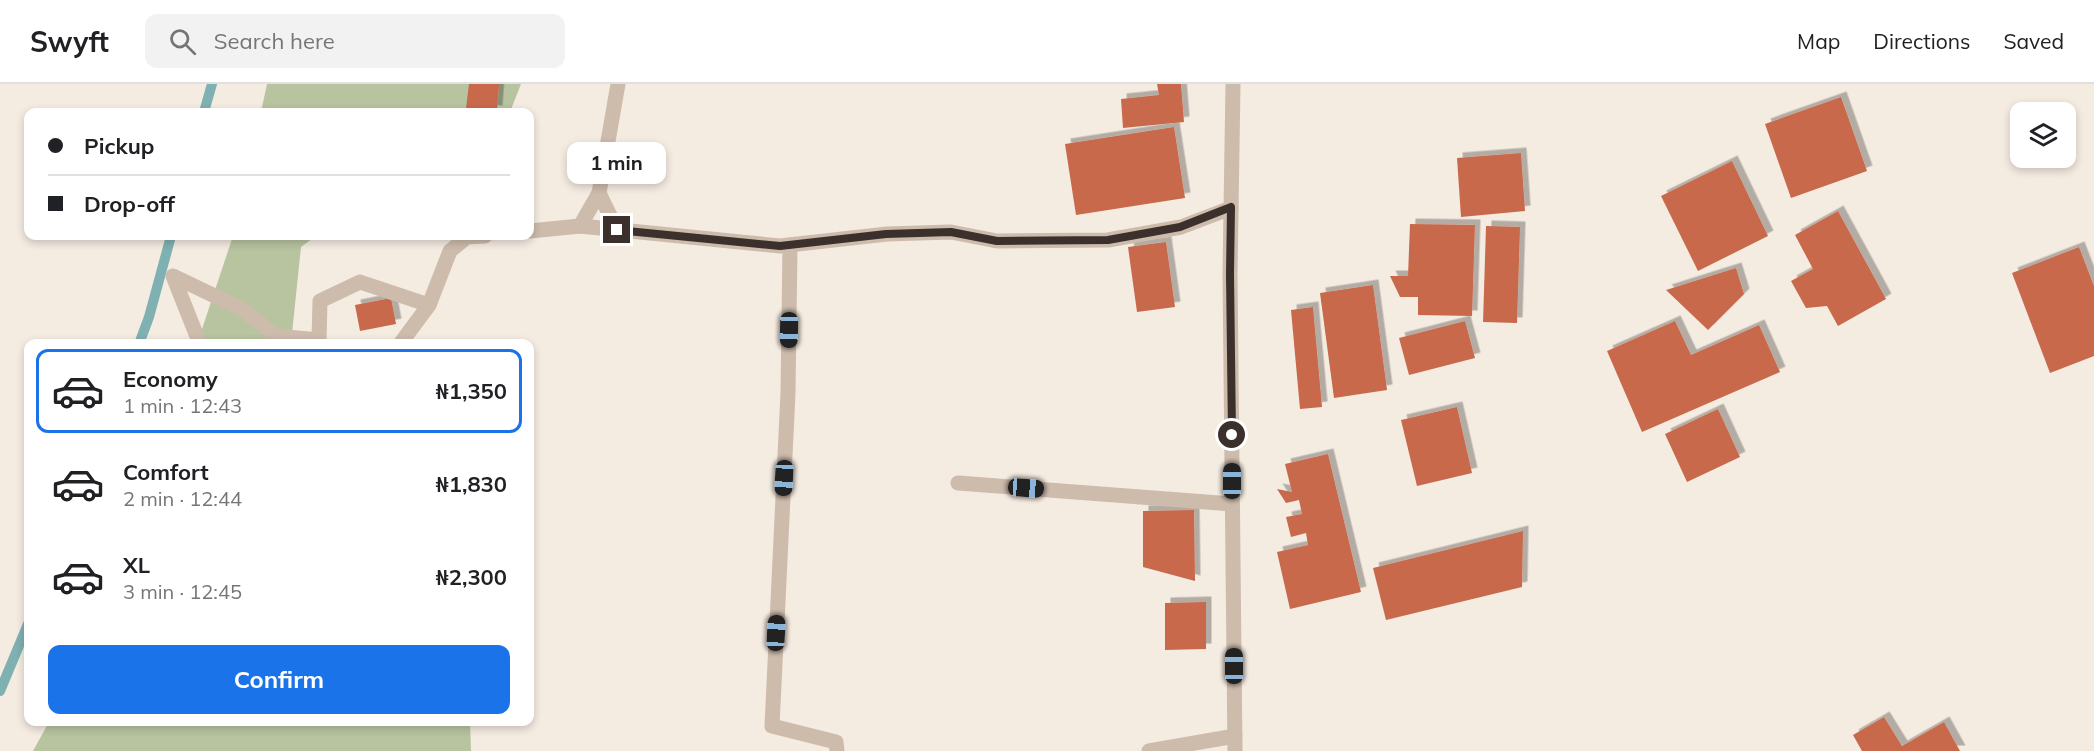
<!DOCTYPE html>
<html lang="en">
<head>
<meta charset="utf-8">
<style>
  body { margin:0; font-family:Mulish,sans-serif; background:#f2f2f2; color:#202124; height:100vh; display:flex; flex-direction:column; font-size:22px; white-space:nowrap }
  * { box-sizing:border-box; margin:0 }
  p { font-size:20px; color:#757577 }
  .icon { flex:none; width:33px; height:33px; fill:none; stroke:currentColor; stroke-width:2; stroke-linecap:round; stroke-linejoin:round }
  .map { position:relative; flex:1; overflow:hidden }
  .details { position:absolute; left:24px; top:255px; width:510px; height:387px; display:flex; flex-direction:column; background:#fff; border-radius:12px; box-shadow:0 3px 9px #0003 }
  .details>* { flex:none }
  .guide { position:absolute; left:24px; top:24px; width:510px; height:132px; border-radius:12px; box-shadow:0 3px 9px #0003; display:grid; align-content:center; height:132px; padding:0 24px; background:#fff }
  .tools { position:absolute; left:2010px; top:18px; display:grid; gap:12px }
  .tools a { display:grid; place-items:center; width:66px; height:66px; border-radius:12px; background:#fff; box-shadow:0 3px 9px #0003; font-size:30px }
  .end { position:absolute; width:27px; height:27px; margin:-14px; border:8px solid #3b302b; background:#fff; box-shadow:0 0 0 3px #fff }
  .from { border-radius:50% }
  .bubble { position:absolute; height:42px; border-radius:12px; background:#fff; box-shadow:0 3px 9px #0003; font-size:20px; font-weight:700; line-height:42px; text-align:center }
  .car { position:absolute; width:18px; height:36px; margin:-18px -9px; border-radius:8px; box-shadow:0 0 4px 2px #0007; background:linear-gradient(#222 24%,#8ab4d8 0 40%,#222 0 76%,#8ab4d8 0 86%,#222 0) }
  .guide b { display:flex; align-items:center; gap:21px; height:57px; font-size:22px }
  .guide b+b { border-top:2px solid #e0e0e0 }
  .guide i { width:15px; height:15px; background:#202124 }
  ul { padding:10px 0 0; list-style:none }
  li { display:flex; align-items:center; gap:18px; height:84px; margin:0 12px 9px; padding:0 12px; border:3px solid transparent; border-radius:12px }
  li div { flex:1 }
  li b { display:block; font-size:22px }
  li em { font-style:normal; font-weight:700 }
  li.selected { border-color:#1a73e8 }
  li>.icon { width:54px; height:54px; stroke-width:1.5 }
  .cta { display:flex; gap:12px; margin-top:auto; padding:12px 24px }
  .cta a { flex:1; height:69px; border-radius:12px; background:#1a73e8; color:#fff; font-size:24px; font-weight:700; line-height:69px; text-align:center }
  header { display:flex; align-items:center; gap:36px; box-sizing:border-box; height:84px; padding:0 30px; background:#fff; border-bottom:2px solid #e0e0e0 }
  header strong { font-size:28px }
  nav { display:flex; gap:33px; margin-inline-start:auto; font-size:21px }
  .search { width:420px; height:54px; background:#f2f2f2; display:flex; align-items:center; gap:15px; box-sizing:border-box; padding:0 21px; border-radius:12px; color:#757577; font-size:22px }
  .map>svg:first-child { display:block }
  .green { fill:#b8c4a0 }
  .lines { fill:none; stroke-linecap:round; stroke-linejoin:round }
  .stream { stroke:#7fb0b2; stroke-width:10 }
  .building { fill:#c8694b; filter:url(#shadow) }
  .minor { stroke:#cdbbac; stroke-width:15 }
  .route { stroke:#3b302b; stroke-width:8 }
</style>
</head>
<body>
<header>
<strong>Swyft</strong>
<div class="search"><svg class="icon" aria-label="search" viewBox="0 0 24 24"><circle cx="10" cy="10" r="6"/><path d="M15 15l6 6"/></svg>Search here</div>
<nav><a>Map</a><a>Directions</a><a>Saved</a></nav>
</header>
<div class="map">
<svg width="2094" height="667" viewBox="0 0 2094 667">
  <defs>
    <filter id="shadow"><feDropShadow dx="5.5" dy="-5.5" stdDeviation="0" flood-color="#0004"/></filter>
  </defs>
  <rect width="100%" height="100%" fill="#f4ebe1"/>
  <g class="green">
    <path d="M267,0H521L510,28H261Z"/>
    <path d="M233,152H316L301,163L291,259L197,260Z"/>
    <path d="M49,638H470L471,667H33Z"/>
  </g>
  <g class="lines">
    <g class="stream">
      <path d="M204,28L212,0"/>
      <path d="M139,260L149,233L171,152"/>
      <path d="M0,607L28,540"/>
    </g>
  </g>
  <g class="building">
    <path d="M469,0H499L497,27L466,24Z"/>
    <path d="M1157,0H1181L1184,38L1123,44L1121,15L1159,11Z"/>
    <path d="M1841,13L1867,87L1791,114L1765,40Z"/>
    <path d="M1174,43L1185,114L1076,131L1065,60Z"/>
    <path d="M1521,69L1525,127L1461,133L1457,74Z"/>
    <path d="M1732,77L1768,152L1698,187L1661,112Z"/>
    <path d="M1838,127L1886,215L1838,242L1827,222L1806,224L1791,197L1813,185L1795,151Z"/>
    <path d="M1410,140L1475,141L1472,232L1418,231V213H1400L1390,192H1408Z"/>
    <path d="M1486,142L1520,143L1517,239L1483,238Z"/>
    <path d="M1166,158L1175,223L1137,228L1128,163Z"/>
    <path d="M2079,163L2094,202V272L2050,289L2012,189Z"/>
    <path d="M1736,184L1744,210L1708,246L1666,206Z"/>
    <path d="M1373,201L1387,306L1334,314L1320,209Z"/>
    <path d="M391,214L396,240L360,247L355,221Z"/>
    <path d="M1313,223L1322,323L1300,325L1291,226Z"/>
    <path d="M1465,237L1475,274L1409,291L1399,254Z"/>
    <path d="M1675,237L1691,271L1759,241L1780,288L1642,348L1607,267Z"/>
    <path d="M1457,323L1472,389L1417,402L1401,336Z"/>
    <path d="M1718,325L1740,373L1687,398L1665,350Z"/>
    <path d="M1328,370L1361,508L1290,525L1277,468L1308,461L1306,449L1291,453L1286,433L1302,430L1299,416L1286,419L1277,405L1292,408L1285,380Z"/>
    <path d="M1194,426L1195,497L1143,483V427Z"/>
    <path d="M1523,447L1522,503L1386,536L1373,484Z"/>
    <path d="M1206,518V565L1165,566V519Z"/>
    <path d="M1884,633L1902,662L1944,638L1960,667H1862L1853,651Z"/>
  </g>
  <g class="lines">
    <g class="minor">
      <path d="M1233,0L1230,190L1235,667"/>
      <path d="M599,109L618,0"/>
      <path d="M580,142L599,109L617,146"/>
      <path d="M530,147L580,142L780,162L887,150L951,148L997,157L1108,156L1181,143L1231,124"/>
      <path d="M790,161L788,309L772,642L836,658L837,667"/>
      <path d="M200,260L173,192L242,225L276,252L319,256L320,217L360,198L429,221"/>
      <path d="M400,260L429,221L450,167L467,153L485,152"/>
      <path d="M958,399L1232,420"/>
      <path d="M1149,667L1235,652"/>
    </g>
  </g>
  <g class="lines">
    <path class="route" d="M617,146L780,162L886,150L951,148L997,157L1108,156L1180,143L1231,123L1230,190L1232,351"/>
  </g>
</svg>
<div class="tools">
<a><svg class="icon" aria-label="layers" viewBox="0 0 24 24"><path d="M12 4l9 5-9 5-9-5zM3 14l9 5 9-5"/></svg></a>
</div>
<i class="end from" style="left:1232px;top:351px"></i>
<i class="end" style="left:617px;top:146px"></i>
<div class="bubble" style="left:567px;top:58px;width:99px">1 min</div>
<i class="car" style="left:789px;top:246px;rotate:181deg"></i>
<i class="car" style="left:784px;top:394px;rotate:183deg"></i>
<i class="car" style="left:1232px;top:397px;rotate:0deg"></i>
<i class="car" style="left:1026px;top:404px;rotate:94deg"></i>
<i class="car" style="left:776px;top:549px;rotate:3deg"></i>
<i class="car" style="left:1234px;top:582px;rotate:0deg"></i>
<div class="guide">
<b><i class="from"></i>Pickup</b>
<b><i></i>Drop-off</b>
</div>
<section class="details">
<ul>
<li class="selected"><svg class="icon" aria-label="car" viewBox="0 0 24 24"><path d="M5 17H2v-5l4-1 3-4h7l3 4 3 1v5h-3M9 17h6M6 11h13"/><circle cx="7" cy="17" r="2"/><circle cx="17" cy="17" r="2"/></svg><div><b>Economy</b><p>1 min · 12:43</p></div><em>₦1,350</em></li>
<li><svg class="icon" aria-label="car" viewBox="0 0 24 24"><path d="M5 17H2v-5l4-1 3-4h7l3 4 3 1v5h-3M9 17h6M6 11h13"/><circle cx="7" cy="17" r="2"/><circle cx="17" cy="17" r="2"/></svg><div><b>Comfort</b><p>2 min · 12:44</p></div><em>₦1,830</em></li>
<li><svg class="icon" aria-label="car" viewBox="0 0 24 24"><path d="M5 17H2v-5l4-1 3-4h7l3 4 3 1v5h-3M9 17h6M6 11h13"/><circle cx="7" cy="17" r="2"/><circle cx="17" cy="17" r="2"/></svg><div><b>XL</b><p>3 min · 12:45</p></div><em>₦2,300</em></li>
</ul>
<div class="cta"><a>Confirm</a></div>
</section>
</div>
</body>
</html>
